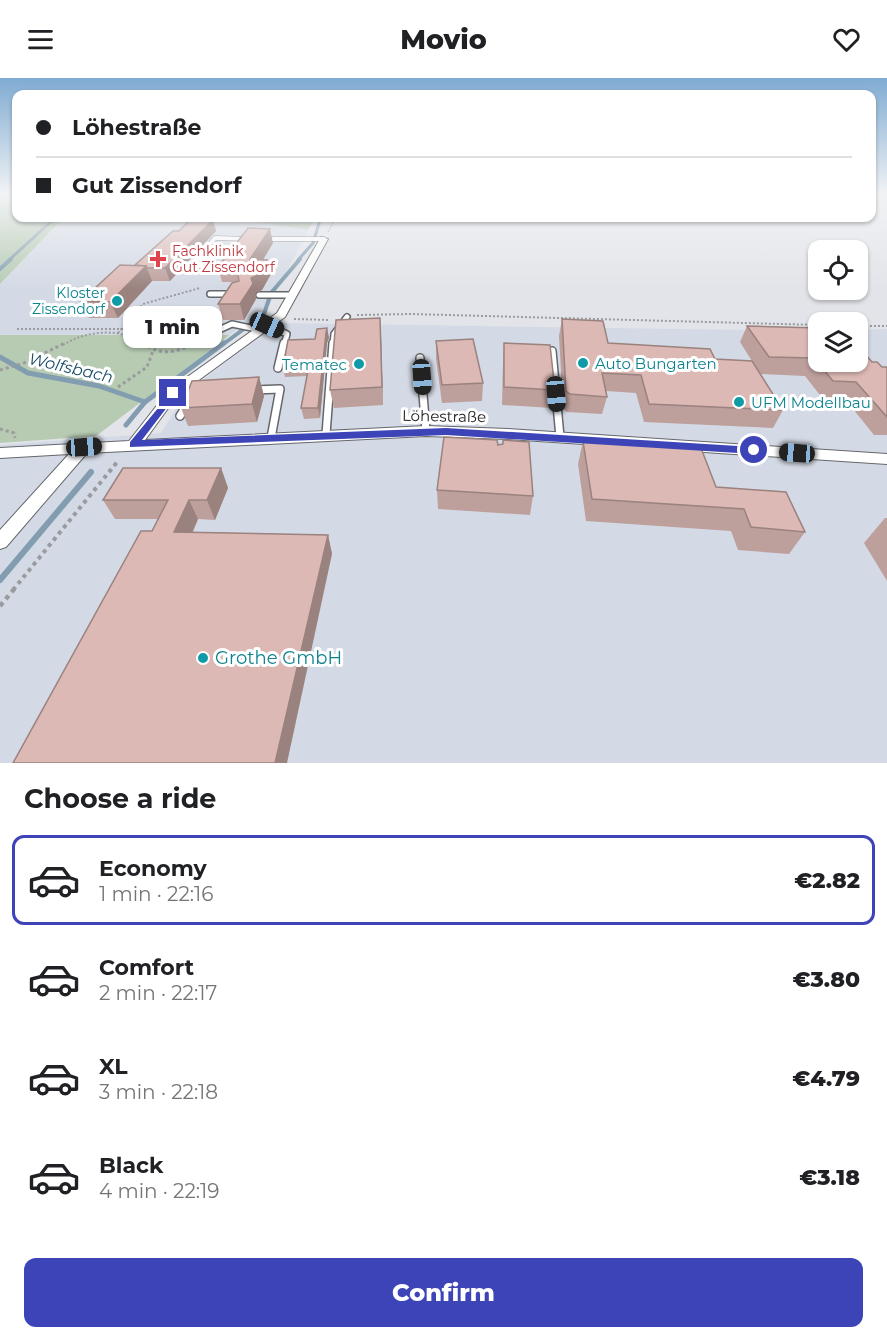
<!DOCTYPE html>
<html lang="en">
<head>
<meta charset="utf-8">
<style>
  body { margin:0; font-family:Montserrat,sans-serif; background:#f2f2f2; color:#202124; height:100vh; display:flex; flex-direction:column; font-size:22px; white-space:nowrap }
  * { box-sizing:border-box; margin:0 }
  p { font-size:20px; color:#757577 }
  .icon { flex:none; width:33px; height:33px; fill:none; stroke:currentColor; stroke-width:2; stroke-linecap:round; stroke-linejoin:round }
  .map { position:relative; height:685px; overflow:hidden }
  .details { display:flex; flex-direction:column; background:#fff; flex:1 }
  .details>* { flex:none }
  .banner { position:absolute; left:12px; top:12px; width:864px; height:132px; border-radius:12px; box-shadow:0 2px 4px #0004; display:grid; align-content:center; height:132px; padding:0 24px; background:#fff }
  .fabs { position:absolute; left:808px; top:162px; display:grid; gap:12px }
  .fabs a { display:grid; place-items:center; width:60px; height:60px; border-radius:12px; background:#fff; box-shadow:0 2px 4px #0004; font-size:30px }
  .end { position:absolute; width:27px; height:27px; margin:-14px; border:8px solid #3d44b8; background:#fff; box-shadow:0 0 0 3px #fff }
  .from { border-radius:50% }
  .bubble { position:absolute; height:42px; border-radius:12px; background:#fff; box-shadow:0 2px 4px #0004; font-size:20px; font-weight:800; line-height:42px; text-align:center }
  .car { position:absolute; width:18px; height:36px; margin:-18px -9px; border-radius:8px; box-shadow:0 0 4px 2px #0007; background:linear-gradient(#222 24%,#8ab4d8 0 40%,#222 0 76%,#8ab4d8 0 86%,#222 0) }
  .banner b { display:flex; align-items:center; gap:21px; height:57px; font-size:22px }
  .banner b+b { border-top:2px solid #e0e0e0 }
  .banner i { width:15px; height:15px; background:#202124 }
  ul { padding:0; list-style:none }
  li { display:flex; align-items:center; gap:18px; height:90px; margin:0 12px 9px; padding:0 12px; border:3px solid transparent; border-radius:12px }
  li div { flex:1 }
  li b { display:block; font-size:22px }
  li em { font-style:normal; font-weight:800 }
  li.active { border-color:#3d44b8 }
  li>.icon { width:54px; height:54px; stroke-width:1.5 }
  h2 { padding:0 24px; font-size:27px; line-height:72px }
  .button { display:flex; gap:12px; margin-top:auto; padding:12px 24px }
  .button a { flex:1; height:69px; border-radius:12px; background:#3d44b8; color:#fff; font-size:24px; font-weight:800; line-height:69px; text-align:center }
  header { display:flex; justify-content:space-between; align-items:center; height:78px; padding:0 24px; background:#fff; font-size:27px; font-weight:800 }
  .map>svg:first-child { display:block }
  .built { fill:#d4dae5 }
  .green { fill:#b6cbb2 }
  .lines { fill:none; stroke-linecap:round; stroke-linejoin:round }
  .stream-far3 { stroke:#829db0; stroke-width:3 }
  .stream-far2 { stroke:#829db0; stroke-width:4 }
  .stream-far1 { stroke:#829db0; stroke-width:5 }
  .stream { stroke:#829db0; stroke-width:6 }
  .lane-far2-casing { stroke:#65676b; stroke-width:5 }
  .lane-far1-casing { stroke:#65676b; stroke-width:8 }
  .lane-casing { stroke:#65676b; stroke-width:10 }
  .street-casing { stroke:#65676b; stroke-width:2 }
  .path-far4 { stroke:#9a9b9f; stroke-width:1.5; stroke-dasharray:1.5 1.5; stroke-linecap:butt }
  .path-far3 { stroke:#9a9b9f; stroke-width:2; stroke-dasharray:2 2; stroke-linecap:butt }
  .path-far2 { stroke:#9a9b9f; stroke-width:3; stroke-dasharray:3 3; stroke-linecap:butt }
  .path-far1 { stroke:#9a9b9f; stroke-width:4; stroke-dasharray:4 4; stroke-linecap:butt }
  .path { stroke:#9a9b9f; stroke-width:4.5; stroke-dasharray:4.5 4.5; stroke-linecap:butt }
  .lane-far2 { stroke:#fff; stroke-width:4 }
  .lane-far1 { stroke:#fff; stroke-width:5 }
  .lane { stroke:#fff; stroke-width:7 }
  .street { fill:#fff; fill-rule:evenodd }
  .wall { fill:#bd9f9c }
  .shaded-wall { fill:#9a827f }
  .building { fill:#dcb9b5; stroke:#9a827f; stroke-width:1.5 }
  .route { fill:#3d44b8 }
  .health-dot { fill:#e0444e; stroke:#fff; stroke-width:2 }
  .culture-dot { fill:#0f9aa8; stroke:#fff; stroke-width:2 }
  .labels { text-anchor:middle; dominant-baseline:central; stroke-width:6; stroke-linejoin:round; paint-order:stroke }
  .far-health-label { font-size:14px; fill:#be3a42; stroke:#fff; text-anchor:start }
  .far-culture-label { font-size:14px; fill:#0d838f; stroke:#fff; text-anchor:end }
  .culture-label { font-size:15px; fill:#0d838f; stroke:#fff; text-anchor:start }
  .street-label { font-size:15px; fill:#222224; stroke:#fff }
  .water-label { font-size:16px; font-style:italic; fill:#174966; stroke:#fff }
  .near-culture-label { font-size:18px; fill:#0d838f; stroke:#fff; text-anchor:start }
</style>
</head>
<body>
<header><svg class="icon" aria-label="menu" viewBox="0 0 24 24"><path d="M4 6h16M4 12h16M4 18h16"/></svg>Movio<svg class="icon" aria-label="heart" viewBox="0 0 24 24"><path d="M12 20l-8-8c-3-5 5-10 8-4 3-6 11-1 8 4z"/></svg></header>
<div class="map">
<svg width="887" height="685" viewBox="0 0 887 685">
  <rect width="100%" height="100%" fill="#e2e4e9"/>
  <g class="built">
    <path d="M63,140H231L308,152L269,228L230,257H0V206Z"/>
    <path d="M279,245L810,253L819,284H858V252L887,251V685H0V367L161,355L187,313Z"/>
  </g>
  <g class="green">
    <path d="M0,115H16V140H63L0,206Z"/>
    <path d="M231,140H316L308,152Z"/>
    <path d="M0,257H230L96,358L0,365Z"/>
  </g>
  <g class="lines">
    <g class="stream-far3">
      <path d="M9,182L55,140"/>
      <path d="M298,182L313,165L320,142L306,140"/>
    </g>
    <g class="stream-far2">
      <path d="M0,191L11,181"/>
      <path d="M222,267L264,236L271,215L300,181"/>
    </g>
    <g class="stream-far1">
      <path d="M0,279L28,295L99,308L145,324L126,347"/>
      <path d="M145,324L224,265"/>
    </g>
    <path class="stream" d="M0,502L91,394"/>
    <g class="lane-far2-casing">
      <g id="lane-far2">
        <path d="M263,161H324"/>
        <path d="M197,182L215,160L249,161"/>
      </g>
    </g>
    <g class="lane-far1-casing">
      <g id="lane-far1">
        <path d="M198,181L192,188L227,187"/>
        <path d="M210,216H233"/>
        <path d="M259,217H292"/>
        <path d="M267,247L287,256L284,267"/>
        <path d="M221,251L232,246L261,252"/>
        <path d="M333,267L334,256L347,239"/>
      </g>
    </g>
    <g class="lane-casing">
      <g id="lane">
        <path d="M552,273L560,359"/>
        <path d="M420,280L426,353"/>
        <path d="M278,290L284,265"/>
        <path d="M254,312L280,311L271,360"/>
        <path d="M180,338L187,327"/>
        <path d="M326,356L333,265"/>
      </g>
    </g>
    <g class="street-casing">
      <path id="street" d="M321,159L328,161L285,239L177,318L145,362L426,348L508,351L887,376V386L508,361L426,358L87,375L6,469L0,471V452L69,376L0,380V370L129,363L169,312L277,235Z"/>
    </g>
    <path class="path-far4" d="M328,154L336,140"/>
    <g class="path-far3">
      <path d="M138,232L143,226L200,210"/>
      <path d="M357,237L411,236L819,247"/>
      <path d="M294,241L330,242"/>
      <path d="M858,248H887"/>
      <path d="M17,251H210"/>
      <path d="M118,255L130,241"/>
      <path d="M63,267C87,252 122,249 145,267"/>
      <path d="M192,267L213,255"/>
    </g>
    <g class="path-far2">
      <path d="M143,265C161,279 176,274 196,265"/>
      <path d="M0,292L24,285L65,265"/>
      <path d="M118,309L147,289L153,273"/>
      <path d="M0,351L14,355L15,360"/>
    </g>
    <path class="path-far1" d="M13,512L118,383"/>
    <path class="path" d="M0,528L15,510"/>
    <use href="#lane-far2" class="lane-far2"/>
    <use href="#lane-far1" class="lane-far1"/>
    <use href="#lane" class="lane"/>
    <use href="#street" class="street"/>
  </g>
  <g class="wall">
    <path d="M213,142L216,153L170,203H152L118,240H89L81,223L135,187L179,153Z"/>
    <path d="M273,165L263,182L271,196L262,212L255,215L256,221L244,242H223L218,226L237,204H222L218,189Z"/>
    <path d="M380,240L381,257L383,327L334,330L330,312Z"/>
    <path d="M562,241L608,265L715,281L752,283L740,264L747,248L872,284L882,289H887V357H874L845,321H823L805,298L761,296L783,332L773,350L644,344L636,315L606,313L607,319L602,336L567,334L563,331L559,258Z"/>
    <path d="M327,250L329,260L327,265L320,340L304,341L301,330L307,298L285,299L283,289Z"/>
    <path d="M436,263L483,305L482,323L442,325L436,281Z"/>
    <path d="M504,265L555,312L552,330L502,327L503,283Z"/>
    <path d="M259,299L264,318L257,344L188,348L181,330Z"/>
    <path d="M583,363L716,409L805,454L789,476L738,472L731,453L586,443L578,386Z"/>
    <path d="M498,367L533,418L530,437L438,431L437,412Z"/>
    <path d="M221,390L228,410L215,442L198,441L193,454L328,457L332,476L152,453L158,441H115L103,422Z"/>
    <path d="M885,440H887V503L864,465Z"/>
  </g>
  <g class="shaded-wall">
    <path d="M213,142L216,153L170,203L165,190Z"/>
    <path d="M270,151L273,165L254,196L250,181Z"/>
    <path d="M267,182L271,196L262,212L255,215L256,221L244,242L240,226L251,200Z"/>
    <path d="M146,188L152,203L118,240L110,224Z"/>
    <path d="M380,240L381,257L383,327L382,309Z"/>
    <path d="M327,250L329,260L327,265L320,340L318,330L326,255Z"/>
    <path d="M259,299L264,318L257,344L252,326Z"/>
    <path d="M221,390L228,410L215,442L207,422Z"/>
    <path d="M189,422L198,441L184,473L174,454Z"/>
    <path d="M328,457L332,476L287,685H275Z"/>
  </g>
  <g class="building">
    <path d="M190,142H213L165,190H147L146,188L135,187L173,153H179Z"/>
    <path d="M248,150L270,151L250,181L267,182L258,197L251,200L253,206L240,226H218L232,205L239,203L238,197L243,189H218Z"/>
    <path d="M120,187L146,188L110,224L81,223Z"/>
    <path d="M380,240L382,309L330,312L336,242Z"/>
    <path d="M562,241L603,243L608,265L710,271L715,281L752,283L783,332L649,326L641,297L602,295L607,319L570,316L566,313Z"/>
    <path d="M747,248L819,250V284H858V268L872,284H877L882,289H887V339L856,304L833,303L814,280L769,279Z"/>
    <path d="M327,250L326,255L318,330H301L309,287L283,289L288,262L315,261L317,251Z"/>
    <path d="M473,261L483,305L442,307L436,263Z"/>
    <path d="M504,265L550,267L555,312L504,309Z"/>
    <path d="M259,299L252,326L181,330L192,303Z"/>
    <path d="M444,359L497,362L498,367L503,366V362L529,364L533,418L437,412Z"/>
    <path d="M583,363L701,370L716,409L786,414L805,454L751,449L744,431L592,421Z"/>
    <path d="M123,390H221L207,422H189L174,454L328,457L275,685H13L141,453H152L168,422H103Z"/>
  </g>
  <linearGradient id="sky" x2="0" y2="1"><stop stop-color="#7fabd2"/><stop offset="0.55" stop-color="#f2f3f5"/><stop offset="1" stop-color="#f2f3f5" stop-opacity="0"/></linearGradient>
  <rect width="887" height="211" fill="url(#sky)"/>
  <path class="route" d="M173,312L178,315L142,362L446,350L754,369L759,372L754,376L446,357L130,369V364Z"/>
  <path class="health-dot" d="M155 172h6v6h6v6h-6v6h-6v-6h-6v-6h6z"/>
  <g class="culture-dot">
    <circle cx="117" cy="223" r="6"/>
    <circle cx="583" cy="285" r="6"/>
    <circle cx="359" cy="286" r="6"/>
    <circle cx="739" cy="324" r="6"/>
    <circle cx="203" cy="580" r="6"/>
  </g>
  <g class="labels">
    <g class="far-health-label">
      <text x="172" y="173">Fachklinik<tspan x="172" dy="16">Gut Zissendorf</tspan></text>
    </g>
    <g class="far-culture-label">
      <text x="105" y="215">Kloster<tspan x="105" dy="16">Zissendorf</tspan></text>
    </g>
    <g class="culture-label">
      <text x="595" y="285">Auto Bungarten</text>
      <text x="347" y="286" text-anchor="end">Tematec</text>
      <text x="751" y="324">UFM Modellbau</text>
    </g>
    <g class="street-label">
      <text transform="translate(444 338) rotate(1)">Löhestraße</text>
    </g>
    <g class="water-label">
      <text transform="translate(71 290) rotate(13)">Wolfsbach</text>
    </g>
    <g class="near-culture-label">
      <text x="215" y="580">Grothe GmbH</text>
    </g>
  </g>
</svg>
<div class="fabs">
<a><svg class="icon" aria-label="locate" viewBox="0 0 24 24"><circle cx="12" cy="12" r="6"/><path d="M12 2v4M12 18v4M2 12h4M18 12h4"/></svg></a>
<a><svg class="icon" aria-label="layers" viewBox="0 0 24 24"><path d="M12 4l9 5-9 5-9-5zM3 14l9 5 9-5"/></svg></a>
</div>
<i class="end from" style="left:754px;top:372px"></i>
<i class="end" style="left:173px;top:315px"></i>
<div class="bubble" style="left:123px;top:228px;width:99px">1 min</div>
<i class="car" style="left:267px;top:247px;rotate:114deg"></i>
<i class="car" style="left:422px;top:299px;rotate:176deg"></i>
<i class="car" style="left:556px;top:316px;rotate:175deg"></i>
<i class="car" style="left:84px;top:369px;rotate:86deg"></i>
<i class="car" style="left:797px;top:375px;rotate:274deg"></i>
<div class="banner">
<b><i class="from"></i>Löhestraße</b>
<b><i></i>Gut Zissendorf</b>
</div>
</div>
<section class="details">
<h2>Choose a ride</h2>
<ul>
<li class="active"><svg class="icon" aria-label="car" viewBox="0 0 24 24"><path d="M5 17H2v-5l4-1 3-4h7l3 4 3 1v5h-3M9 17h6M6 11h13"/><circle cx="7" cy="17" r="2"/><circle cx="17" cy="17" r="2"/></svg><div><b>Economy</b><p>1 min · 22:16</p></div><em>€2.82</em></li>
<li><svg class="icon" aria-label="car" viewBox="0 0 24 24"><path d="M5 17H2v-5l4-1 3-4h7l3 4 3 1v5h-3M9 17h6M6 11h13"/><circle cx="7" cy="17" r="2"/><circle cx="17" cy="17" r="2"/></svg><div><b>Comfort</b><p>2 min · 22:17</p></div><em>€3.80</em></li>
<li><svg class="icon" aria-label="car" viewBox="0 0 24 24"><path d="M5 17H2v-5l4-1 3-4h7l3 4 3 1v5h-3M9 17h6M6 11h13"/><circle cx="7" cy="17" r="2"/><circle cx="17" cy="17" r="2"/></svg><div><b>XL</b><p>3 min · 22:18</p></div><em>€4.79</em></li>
<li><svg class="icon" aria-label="car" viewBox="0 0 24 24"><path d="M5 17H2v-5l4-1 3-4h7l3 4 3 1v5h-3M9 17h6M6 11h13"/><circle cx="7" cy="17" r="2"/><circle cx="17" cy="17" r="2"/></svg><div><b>Black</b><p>4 min · 22:19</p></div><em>€3.18</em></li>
</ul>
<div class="button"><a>Confirm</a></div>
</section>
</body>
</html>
